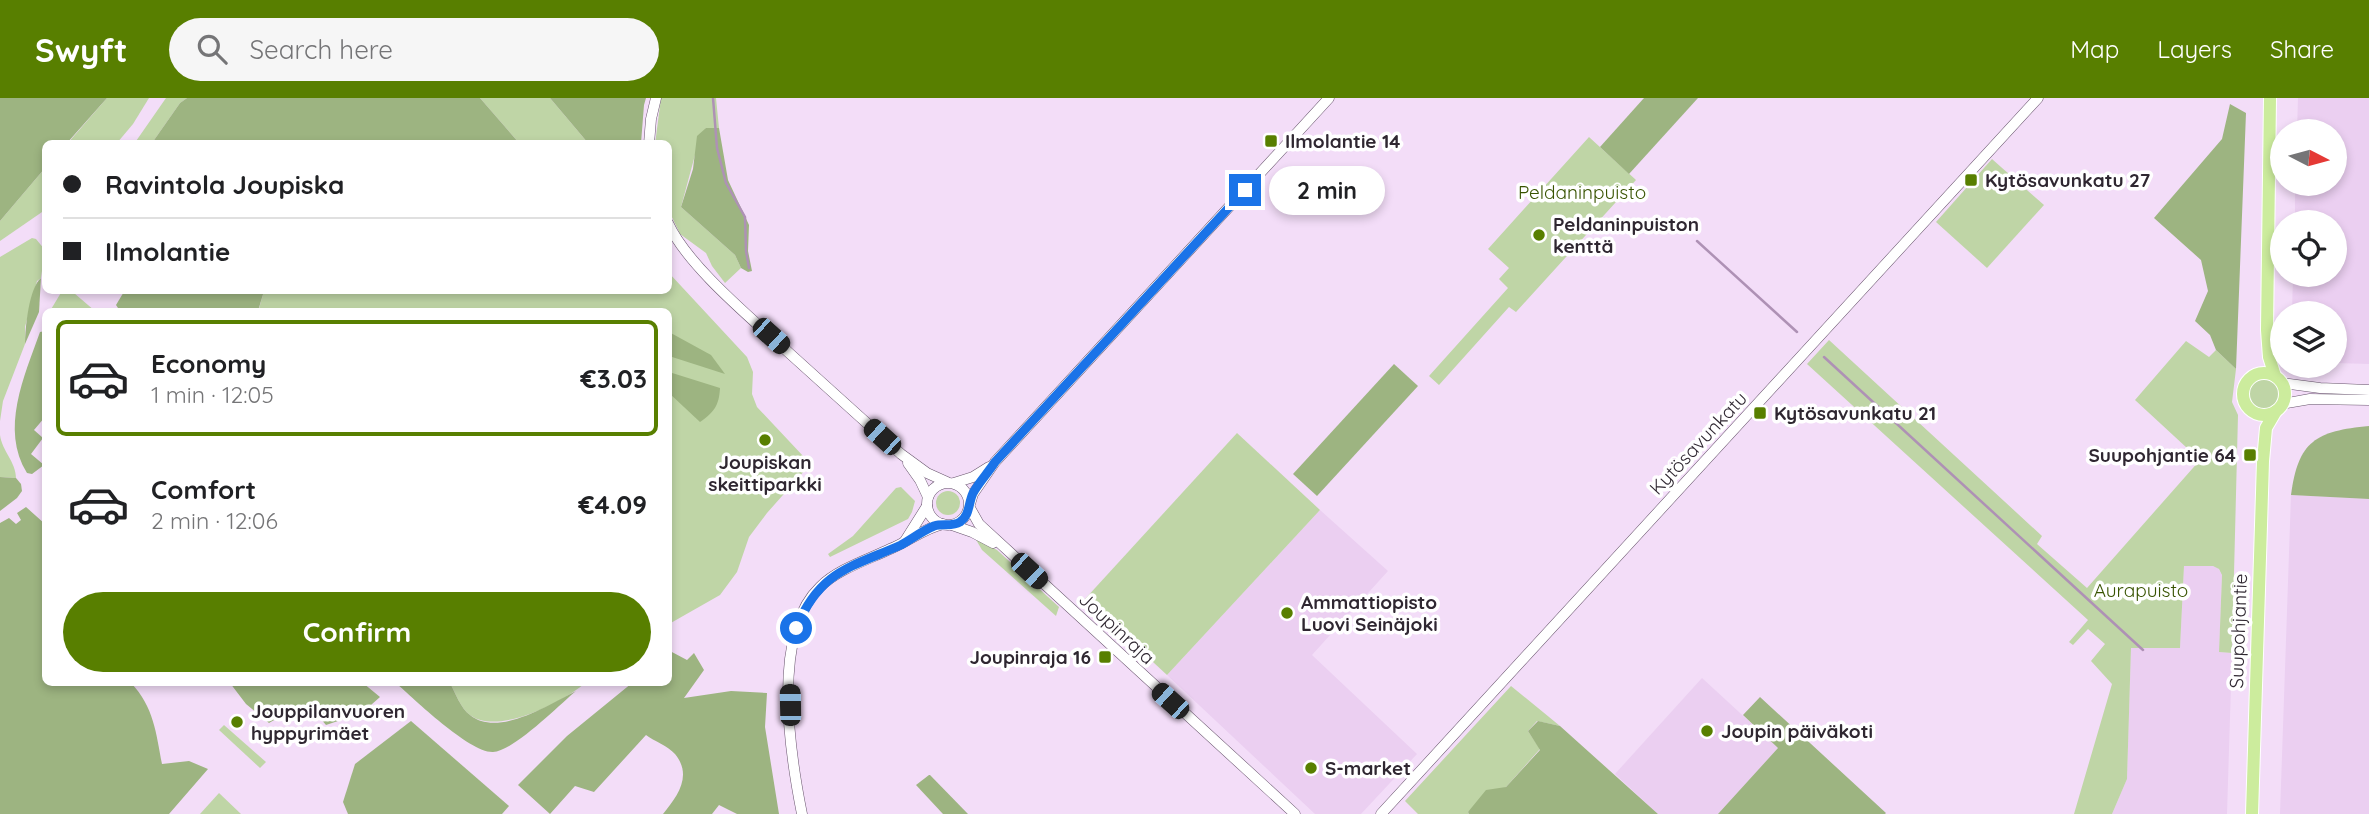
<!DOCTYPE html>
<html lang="en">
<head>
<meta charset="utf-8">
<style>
  body { margin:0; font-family:Quicksand,sans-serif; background:#f6f6f6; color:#202124; height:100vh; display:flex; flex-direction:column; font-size:26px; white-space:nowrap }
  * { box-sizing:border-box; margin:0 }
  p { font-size:23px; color:#757577 }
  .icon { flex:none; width:38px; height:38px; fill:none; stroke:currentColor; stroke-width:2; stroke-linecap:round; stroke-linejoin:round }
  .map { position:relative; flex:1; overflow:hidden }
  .drawer { position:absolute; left:42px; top:210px; width:630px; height:378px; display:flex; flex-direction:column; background:#fff; border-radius:10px; box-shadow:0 4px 10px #0003 }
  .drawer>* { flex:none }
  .hud { position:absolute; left:42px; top:42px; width:630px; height:154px; border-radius:10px; box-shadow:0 4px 10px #0003; display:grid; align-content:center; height:154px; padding:0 21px; background:#fff }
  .needle { width:46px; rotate:96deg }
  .fabs { position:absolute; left:2270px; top:21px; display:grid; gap:14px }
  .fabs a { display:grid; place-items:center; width:77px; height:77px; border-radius:50%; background:#fff; box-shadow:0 4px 10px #0003; font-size:35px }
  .end { position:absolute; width:32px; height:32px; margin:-16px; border:9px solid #1a73e8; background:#fff; box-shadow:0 0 0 4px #fff }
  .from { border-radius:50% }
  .bubble { position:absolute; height:49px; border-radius:24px; background:#fff; box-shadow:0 4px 10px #0003; font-size:23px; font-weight:700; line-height:49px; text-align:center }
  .car { position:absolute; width:21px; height:42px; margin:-21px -10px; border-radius:9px; box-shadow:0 0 5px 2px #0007; background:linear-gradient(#222 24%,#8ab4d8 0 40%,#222 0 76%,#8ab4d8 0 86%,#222 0) }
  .hud b { display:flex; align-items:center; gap:24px; height:66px; font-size:26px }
  .hud b+b { border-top:2px solid #e0e0e0 }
  .hud i { width:18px; height:18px; background:#202124 }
  ul { padding:12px 0 0; list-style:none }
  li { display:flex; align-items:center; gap:21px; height:116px; margin:0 14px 10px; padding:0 7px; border:4px solid transparent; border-radius:10px }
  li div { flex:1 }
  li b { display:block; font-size:26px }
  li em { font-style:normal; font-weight:700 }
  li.on { border-color:#587f00 }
  li>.icon { width:63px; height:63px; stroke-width:1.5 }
  .action { display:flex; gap:14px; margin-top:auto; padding:14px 21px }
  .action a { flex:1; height:80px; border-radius:42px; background:#587f00; color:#fff; font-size:28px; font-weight:700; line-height:80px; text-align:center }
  header { display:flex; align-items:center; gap:42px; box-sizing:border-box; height:98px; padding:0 35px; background:#587f00; color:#fff }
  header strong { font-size:33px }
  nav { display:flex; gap:38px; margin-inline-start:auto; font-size:24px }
  .search { width:490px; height:63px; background:#f6f6f6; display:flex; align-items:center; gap:18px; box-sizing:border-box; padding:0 24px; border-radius:38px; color:#757577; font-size:26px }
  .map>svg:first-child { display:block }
  .built { fill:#ebcff1 }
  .green { fill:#bfd5a6 }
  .forest { fill:#9db481 }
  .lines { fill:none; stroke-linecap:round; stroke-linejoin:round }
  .stream { stroke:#ae91b5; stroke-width:2.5 }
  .minor-casing { stroke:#67546c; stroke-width:11 }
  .major-casing { stroke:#fff; stroke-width:14 }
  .minor { stroke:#fff; stroke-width:10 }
  .major { stroke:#ccec9d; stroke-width:12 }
  .route { stroke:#1a73e8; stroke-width:9 }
  .poi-dot { fill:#587f00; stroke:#fff; stroke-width:2.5 }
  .labels { text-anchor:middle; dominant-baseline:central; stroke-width:7; stroke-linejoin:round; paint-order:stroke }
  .poi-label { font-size:19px; font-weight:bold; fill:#2f2731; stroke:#fff; text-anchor:start }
  .park-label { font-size:19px; fill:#385300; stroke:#fff }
  .street-label { font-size:19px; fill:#2f2731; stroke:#fff }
</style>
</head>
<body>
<header>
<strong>Swyft</strong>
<div class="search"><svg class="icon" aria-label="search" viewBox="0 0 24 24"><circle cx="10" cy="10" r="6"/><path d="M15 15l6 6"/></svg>Search here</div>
<nav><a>Map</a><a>Layers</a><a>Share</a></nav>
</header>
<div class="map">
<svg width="2369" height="716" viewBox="0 0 2369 716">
  <rect width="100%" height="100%" fill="#f3ddf8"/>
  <g class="built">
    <path d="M2298,0H2369V266L2335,265L2334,215H2292L2293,177H2334V124H2295V86H2334V33H2297Z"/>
    <path d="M2291,397L2369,401V716H2280Z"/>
    <path d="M1320,412L1388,473L1312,557L1417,656L1361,716H1315L1167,577Z"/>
    <path d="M2184,468H2213L2218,470L2222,477L2219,554L2232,555L2227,716H2112L2127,681L2131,550H2180Z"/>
    <path d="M1702,580L1778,650L1718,716H1658L1615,676Z"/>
  </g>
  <g class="green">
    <path d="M107,0H149L133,26L117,45L67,46Z"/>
    <path d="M166,0H187L180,5L152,45L134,46Z"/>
    <path d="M480,0H550L588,45H519Z"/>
    <path d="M661,0H716L719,30H706L695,57L681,109L735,157L741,170L725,185L712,168L706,155L680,136L669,113L668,46H655Z"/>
    <path d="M1589,39L1636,82L1516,214L1509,209L1439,287L1429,278L1508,190L1499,181L1509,170L1488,151Z"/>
    <path d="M1992,61L2044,107L1987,170L1936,124Z"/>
    <path d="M45,70V112L0,143V123Z"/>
    <path d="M32,140L36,141L45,152L41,180L37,183L25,229V246L3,303L0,323V159Z"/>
    <path d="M669,175L747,259L753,274L752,296L757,309L804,359L806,371L767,415L749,439L737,474L720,497L669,526L668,214H258L264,193L668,192Z"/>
    <path d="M62,193H75L74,195L95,213H50Z"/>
    <path d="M1829,242L2042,438L2037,446L2087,490L2200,362L2135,302L2186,243L2209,259L2216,252L2236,271L2232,304L2238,317L2232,555L2219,554L2222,477L2219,471L2213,468H2184L2180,550H2131L2127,681L2112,716H2074L2112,586L2091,563L2105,546L2088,531L2073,547L2069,544L2088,522L1807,266Z"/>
    <circle cx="2264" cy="296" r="15"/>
    <path d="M1237,335L1320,412L1167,577L1085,501Z"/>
    <path d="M0,337C2,353 16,364 16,380L0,379Z"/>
    <path d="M901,389L915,403L912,414L908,421L830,459L828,456L853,438L896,390Z"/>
    <circle cx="948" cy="405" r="12"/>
    <path d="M975,440L997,452L1059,509L1056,518L982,452Z"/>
    <path d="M450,585H585C564,604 497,638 470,617C461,611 455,594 450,585Z"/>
    <path d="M1511,588L1560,628L1537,623L1528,633L1540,651L1506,689L1468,714L1469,716H1418L1405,703Z"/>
    <path d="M224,627L266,664L260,670L219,632Z"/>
    <path d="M219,695L241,716H200Z"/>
  </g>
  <g class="forest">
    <path d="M0,0H107L67,45L46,46L45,70L0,123Z"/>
    <path d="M187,0H480L519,45H152L180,5Z"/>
    <path d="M550,0H646L644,7L641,45H588Z"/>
    <path d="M1644,0H1698L1629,76L1600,49Z"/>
    <path d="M2230,6L2246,15L2236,271L2216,252L2210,237L2195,223L2208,193L2201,162L2154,120L2222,41Z"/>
    <path d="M706,30H719L728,82L749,127L748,153L752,173L748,174L741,170L735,157L681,109L693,71L697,38Z"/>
    <path d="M41,180L39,214L25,246C25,230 29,190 41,180Z"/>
    <path d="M125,192H264V193L258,213H120L116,207Z"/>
    <path d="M45,233V319L34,332L43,340L31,356L44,367L32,376L27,375C0,331 24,279 40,234Z"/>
    <path d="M669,234L711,257L725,276L669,258Z"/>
    <path d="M1394,266L1418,288L1317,398L1293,376Z"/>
    <path d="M669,274L720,290C719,308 714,314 700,324L669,295Z"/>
    <path d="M2369,328V401L2291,397C2298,343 2316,333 2369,328Z"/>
    <path d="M0,379L16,380L21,386L22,393L17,400L0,413Z"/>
    <path d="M26,409L45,426L46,584L131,585C154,609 156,635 162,666L189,663L208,671L169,716H0V425L9,420L16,426L21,422L17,415Z"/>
    <path d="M670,553L687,562L694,555L704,572L684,600L731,593L767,595L765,629L779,716H737L719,707L712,716H663C677,699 693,678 675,656C668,648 654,643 646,637L594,694L575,688L550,716L518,687L567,638L632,585L668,584Z"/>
    <path d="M230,585H363L380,599L362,615L326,627L313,612L295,610L269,625L246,606Z"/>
    <path d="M396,585H450C455,594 461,611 470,617C498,640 550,606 576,593C559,607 514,653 493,654C470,655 414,601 396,585Z"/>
    <path d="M1760,599L1886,715L1885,716H1718L1778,650L1743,617Z"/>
    <path d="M411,623L509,708L502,716H348L343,704L355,666Z"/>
    <path d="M1538,623L1560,628L1658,716H1469L1468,714L1486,692L1506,689L1540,652L1528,633Z"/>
    <path d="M929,677H930L968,716H943L916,687Z"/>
  </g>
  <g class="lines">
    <g class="stream">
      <path d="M713,0L717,50L726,85L745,119L746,153L749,170"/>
      <path d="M1697,143L1797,234"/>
      <path d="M1824,259L2143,552"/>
    </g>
    <g class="minor-casing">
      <g id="minor">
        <path d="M649,46L651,21L656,0"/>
        <path d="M668,125C686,165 744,214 777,244C818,281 860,319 901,356L927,375L947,384"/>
        <path d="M2282,285L2320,290L2369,292"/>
        <path d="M2282,306L2310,301L2369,302"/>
        <path d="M908,365L920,382L928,399"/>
        <circle cx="948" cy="406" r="21"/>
        <path d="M954,385L973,379L989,369"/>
        <path d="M970,406L973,396L995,364L1329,0"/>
        <path d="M970,410L979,426L1295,716"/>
        <path d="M952,427L972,434L993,445"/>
        <path d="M905,443L927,408"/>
        <path d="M802,716C790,656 771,536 820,489C838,471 867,462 890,451C908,444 924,430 943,426"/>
        <path d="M1381,716L2038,0"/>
      </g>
    </g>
    <g class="major-casing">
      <g id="major">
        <path d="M2270,0L2267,232L2269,259L2275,278"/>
        <circle cx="2264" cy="296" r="21"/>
        <path d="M2252,716L2263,363L2266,330L2276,313"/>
      </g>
    </g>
    <use href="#minor" class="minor"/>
    <use href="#major" class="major"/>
  </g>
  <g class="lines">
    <path class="route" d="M796,530C820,473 849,470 901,447C912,441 922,433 934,428C943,425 952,429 960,424C970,417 968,406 973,395C979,384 988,375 995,364L1245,92"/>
  </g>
  <g class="poi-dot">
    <rect x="1264" y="36" width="14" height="14" rx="3.5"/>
    <rect x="1964" y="75" width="14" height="14" rx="3.5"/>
    <circle cx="1539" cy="137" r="7"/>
    <rect x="1753" y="308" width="14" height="14" rx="3.5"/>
    <circle cx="765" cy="342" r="7"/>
    <rect x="2243" y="350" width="14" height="14" rx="3.5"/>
    <circle cx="1287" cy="515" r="7"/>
    <rect x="1098" y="552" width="14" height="14" rx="3.5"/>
    <circle cx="237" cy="624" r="7"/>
    <circle cx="1707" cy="633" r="7"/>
    <circle cx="1311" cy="670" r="7"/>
  </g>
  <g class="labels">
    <g class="poi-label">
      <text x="1285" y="43">Ilmolantie 14</text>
      <text x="1985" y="82">Kytösavunkatu 27</text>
      <text x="1553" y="126">Peldaninpuiston<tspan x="1553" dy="22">kenttä</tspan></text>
      <text x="1774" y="315">Kytösavunkatu 21</text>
      <text x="2236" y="357" text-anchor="end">Suupohjantie 64</text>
      <text x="765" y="364" text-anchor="middle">Joupiskan<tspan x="765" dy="22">skeittiparkki</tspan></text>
      <text x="1301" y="504">Ammattiopisto<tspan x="1301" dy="22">Luovi Seinäjoki</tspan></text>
      <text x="1091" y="559" text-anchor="end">Joupinraja 16</text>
      <text x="251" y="613">Jouppilanvuoren<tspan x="251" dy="22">hyppyrimäet</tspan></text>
      <text x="1721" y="633">Joupin päiväkoti</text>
      <text x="1325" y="670">S-market</text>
    </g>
    <g class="park-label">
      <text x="1582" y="94">Peldaninpuisto</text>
      <text x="2141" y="492">Aurapuisto</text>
    </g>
    <g class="street-label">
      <text transform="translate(1698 345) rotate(-47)">Kytösavunkatu</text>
      <text transform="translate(1117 530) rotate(43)">Joupinraja</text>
      <text transform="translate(2238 533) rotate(-88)">Suupohjantie</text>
    </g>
  </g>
</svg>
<div class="fabs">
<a><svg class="needle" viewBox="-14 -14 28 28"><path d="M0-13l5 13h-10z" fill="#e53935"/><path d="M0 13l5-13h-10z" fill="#757577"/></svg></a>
<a><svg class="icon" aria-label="locate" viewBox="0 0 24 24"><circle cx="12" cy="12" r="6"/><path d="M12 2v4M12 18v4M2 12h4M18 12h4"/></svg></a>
<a><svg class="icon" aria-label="layers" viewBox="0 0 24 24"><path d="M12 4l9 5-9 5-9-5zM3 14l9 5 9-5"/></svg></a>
</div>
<i class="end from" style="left:796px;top:530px"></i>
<i class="end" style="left:1245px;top:92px"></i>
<div class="bubble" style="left:1269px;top:68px;width:116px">2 min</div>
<i class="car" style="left:771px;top:238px;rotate:132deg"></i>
<i class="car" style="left:882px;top:339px;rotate:312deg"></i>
<i class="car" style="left:1029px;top:473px;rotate:133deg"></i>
<i class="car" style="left:1170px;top:603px;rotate:312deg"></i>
<i class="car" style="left:790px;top:607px;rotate:359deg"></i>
<div class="hud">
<b><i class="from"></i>Ravintola Joupiska</b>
<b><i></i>Ilmolantie</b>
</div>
<section class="drawer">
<ul>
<li class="on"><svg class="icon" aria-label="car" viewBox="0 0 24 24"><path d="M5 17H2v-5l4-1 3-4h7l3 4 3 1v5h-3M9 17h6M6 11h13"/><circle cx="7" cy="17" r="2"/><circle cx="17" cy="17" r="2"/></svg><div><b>Economy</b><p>1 min · 12:05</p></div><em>€3.03</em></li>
<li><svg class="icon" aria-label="car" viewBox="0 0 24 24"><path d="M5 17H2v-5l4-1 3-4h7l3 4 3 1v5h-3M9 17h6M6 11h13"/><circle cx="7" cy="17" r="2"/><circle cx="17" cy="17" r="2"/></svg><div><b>Comfort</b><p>2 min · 12:06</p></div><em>€4.09</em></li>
</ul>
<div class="action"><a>Confirm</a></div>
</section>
</div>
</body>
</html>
